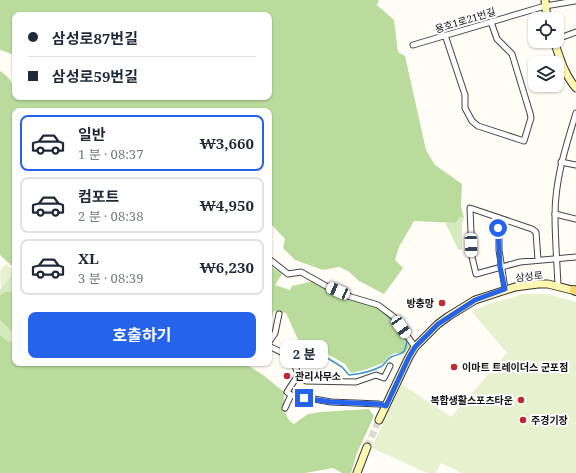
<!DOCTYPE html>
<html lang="ko">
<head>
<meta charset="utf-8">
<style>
  body { margin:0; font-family:"Noto Serif","Noto Sans KR",serif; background:#f6f6f7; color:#1f2937; height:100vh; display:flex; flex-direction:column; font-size:15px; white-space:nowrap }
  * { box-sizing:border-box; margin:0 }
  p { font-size:13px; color:#747a83 }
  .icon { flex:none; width:22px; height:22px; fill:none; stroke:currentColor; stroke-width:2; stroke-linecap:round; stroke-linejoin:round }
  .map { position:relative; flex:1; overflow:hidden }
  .side { position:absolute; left:12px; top:108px; width:260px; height:258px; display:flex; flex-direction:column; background:#fff; border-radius:8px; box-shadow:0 1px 3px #0004 }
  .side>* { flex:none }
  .top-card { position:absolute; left:12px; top:12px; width:260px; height:88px; border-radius:8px; box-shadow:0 1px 3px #0004; display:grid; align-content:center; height:88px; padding:0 16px; background:#fff }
  .buttons { position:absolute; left:528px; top:12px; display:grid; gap:8px }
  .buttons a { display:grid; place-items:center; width:36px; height:36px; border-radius:8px; background:#fff; box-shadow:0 1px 3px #0004; font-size:20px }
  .end { position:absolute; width:18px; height:18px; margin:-9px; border:5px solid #2563eb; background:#fff; box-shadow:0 0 0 2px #fff }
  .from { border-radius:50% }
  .bubble { position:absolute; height:28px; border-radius:8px; background:#fff; box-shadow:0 1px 3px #0004; font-size:13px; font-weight:700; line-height:28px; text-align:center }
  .car { position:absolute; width:12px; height:24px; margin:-12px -6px; border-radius:5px; box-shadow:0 0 3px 1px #0007; background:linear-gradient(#fff 24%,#345 0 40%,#fff 0 76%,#345 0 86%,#fff 0) }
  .top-card b { display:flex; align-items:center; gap:14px; height:38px; font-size:15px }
  .top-card b+b { border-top:1px solid #e0e1e3 }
  .top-card i { width:10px; height:10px; background:#1f2937 }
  ul { padding:7px 0 0; list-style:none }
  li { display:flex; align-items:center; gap:12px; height:56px; margin:0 8px 6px; padding:0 8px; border:2px solid #e0e1e3; border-radius:8px }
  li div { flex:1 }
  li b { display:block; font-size:15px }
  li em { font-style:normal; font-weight:700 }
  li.active { border-color:#2563eb }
  li>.icon { width:36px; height:36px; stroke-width:1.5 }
  .action { display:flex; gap:8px; margin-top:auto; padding:8px 16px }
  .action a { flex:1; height:46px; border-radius:8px; background:#2563eb; color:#fff; font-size:16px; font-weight:700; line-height:46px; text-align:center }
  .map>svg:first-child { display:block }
  .green { fill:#d5ebbd }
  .forest { fill:#b9dc9c }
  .pitch { fill:#e6f2cf }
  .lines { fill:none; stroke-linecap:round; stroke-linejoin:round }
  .stream { stroke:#3f96cf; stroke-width:1.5 }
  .secondary-tunnel { stroke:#dbdad3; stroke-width:7; stroke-dasharray:7 3.5; stroke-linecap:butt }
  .street-casing { stroke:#444; stroke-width:7 }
  .secondary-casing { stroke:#333; stroke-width:9 }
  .primary-casing { stroke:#222; stroke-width:10 }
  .street { stroke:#fff; stroke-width:5 }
  .secondary { stroke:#fff6b0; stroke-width:7 }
  .primary { stroke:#f9d66b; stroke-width:8 }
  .route { stroke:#2563eb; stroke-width:5 }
  .poi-dot { fill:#c4262e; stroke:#fff; stroke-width:1.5 }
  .labels { text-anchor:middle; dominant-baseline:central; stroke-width:4; stroke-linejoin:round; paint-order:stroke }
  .street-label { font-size:10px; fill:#111; stroke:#fff }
  .poi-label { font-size:10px; font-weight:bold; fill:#111; stroke:#fff; text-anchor:start }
</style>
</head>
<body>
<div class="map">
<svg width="576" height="473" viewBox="0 0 576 473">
  <rect width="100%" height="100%" fill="#fffdf5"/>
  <g class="green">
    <path d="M460,217L464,218L462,224V249L459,250L458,249L445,223H456Z"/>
    <path d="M15,269V292H5L0,295V290Z"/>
    <path d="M0,320L15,335V342L8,341L0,335Z"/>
  </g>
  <g class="forest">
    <path d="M0,0H379L377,5L394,20L398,52L405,56L426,150L435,165L462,184L461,207L464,218L460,217L456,223L414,221L399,247L395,260L403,268L384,294L359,281L348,271L339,267L323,270L295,260L283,248L285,239L269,222V111H15V269L0,255V71C10,77 15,86 15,97H269V15H15V55L0,50Z"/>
    <path d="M269,265L282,274L275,285L290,290L292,286L314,281L354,301L373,305L396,322L409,340L410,346L404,354L395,353L388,357L383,363L367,369L351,373L345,364L329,355L323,346L300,344L286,313L274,311L269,327Z"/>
    <path d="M5,292H15V335L0,320V295Z"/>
    <path d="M0,335L8,341L15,342V363H244L263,375L284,392C284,402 283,419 294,424L308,414L321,412L369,409L374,416L357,453L351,473H342L333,468L305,473H0Z"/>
  </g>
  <g class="pitch">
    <path d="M6,264L14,270L1,289L0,271Z"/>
    <path d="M524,294H548L576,302V473H462L441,463L436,473H427L372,448L400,383L451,417L507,353L472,312L488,304Z"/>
  </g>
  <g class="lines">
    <path class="stream" d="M320,349L324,356L342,367L349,375C360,374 373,371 382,366C386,363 387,359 391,357C403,352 404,356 407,341L392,320L383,312"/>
    <path class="secondary-tunnel" d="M367,447L379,420"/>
    <g class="street-casing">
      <g id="street">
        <path d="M445,35L465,95V108L472,121L478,126L524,141L531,118L530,113L512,54L497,39L491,22"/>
        <path d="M557,39L576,32"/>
        <path d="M413,45L545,6L575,1"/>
        <path d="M561,162L576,165"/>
        <path d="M555,214L576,219"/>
        <path d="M499,218V250L505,289"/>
        <path d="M269,259L288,274L301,272L326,286L351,297L378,305L394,317L415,347"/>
        <path d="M538,260L536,232L532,229L470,208L472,257L476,274L520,262L576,257"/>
        <path d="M558,286C557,262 555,238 555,215C555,179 566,146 576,113"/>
        <path d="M269,342L275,333L279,314"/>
        <path d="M269,346C286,355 293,355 298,375L287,392L291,395"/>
        <path d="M298,375L306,381L356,382L376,375L384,378L390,366"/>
        <path d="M285,408L291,395L331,402L379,404L386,406"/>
      </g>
    </g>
    <g class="secondary-casing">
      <g id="secondary">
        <path d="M545,0L547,19"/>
        <path d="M554,41C560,58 564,74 576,88"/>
        <path d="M379,420L409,357L415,347L438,324L449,316L475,300L515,287L538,284H548L576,291"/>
        <path d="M357,473L367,447"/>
      </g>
    </g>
    <g class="primary-casing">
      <path id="primary" d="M574,290L576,291"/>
    </g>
    <use href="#street" class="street"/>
    <use href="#secondary" class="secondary"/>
    <use href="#primary" class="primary"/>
  </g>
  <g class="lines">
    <path class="route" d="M304,398L331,402L379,404L386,406L409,357L415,347L438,324L475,300L505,289L500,267L498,228"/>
  </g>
  <g class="poi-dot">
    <circle cx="442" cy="303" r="4"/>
    <circle cx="454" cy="367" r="4"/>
    <circle cx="287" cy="376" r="4"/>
    <circle cx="521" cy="400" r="4"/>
    <circle cx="523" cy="420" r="4"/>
  </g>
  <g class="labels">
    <g class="street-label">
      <text transform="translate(465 20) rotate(-17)">용호1로21번길</text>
      <text transform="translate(529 276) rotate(-6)">삼성로</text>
    </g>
    <g class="poi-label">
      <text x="434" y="303" text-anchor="end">방충망</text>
      <text x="462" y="367">이마트 트레이더스 군포점</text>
      <text x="295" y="376">관리사무소</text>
      <text x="513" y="400" text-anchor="end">복합생활스포츠타운</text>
      <text x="531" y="420">주경기장</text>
    </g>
  </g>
</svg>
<div class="buttons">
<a><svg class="icon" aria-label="locate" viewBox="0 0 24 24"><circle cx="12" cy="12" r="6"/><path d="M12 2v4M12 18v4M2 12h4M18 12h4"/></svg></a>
<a><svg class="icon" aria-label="layers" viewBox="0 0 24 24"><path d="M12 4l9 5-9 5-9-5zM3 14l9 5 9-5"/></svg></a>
</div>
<i class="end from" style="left:498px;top:228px"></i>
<i class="end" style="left:304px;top:398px"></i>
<div class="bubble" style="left:280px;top:340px;width:48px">2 분</div>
<i class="car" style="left:471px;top:245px;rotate:178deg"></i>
<i class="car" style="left:338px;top:291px;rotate:293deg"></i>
<i class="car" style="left:401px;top:327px;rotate:145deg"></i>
<div class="top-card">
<b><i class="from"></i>삼성로87번길</b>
<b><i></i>삼성로59번길</b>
</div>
<section class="side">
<ul>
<li class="active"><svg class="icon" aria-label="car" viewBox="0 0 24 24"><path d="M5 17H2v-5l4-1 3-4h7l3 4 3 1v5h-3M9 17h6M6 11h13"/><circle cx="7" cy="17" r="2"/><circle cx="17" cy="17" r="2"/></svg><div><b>일반</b><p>1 분 · 08:37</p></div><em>₩3,660</em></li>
<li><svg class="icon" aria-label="car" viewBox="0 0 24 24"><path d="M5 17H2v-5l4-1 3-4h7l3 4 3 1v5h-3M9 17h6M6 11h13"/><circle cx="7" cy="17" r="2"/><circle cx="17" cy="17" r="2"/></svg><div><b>컴포트</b><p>2 분 · 08:38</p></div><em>₩4,950</em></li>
<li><svg class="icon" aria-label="car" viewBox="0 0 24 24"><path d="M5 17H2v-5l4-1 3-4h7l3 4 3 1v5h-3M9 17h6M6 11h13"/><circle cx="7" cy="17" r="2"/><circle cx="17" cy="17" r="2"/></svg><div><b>XL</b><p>3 분 · 08:39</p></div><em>₩6,230</em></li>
</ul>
<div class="action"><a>호출하기</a></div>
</section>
</div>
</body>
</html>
